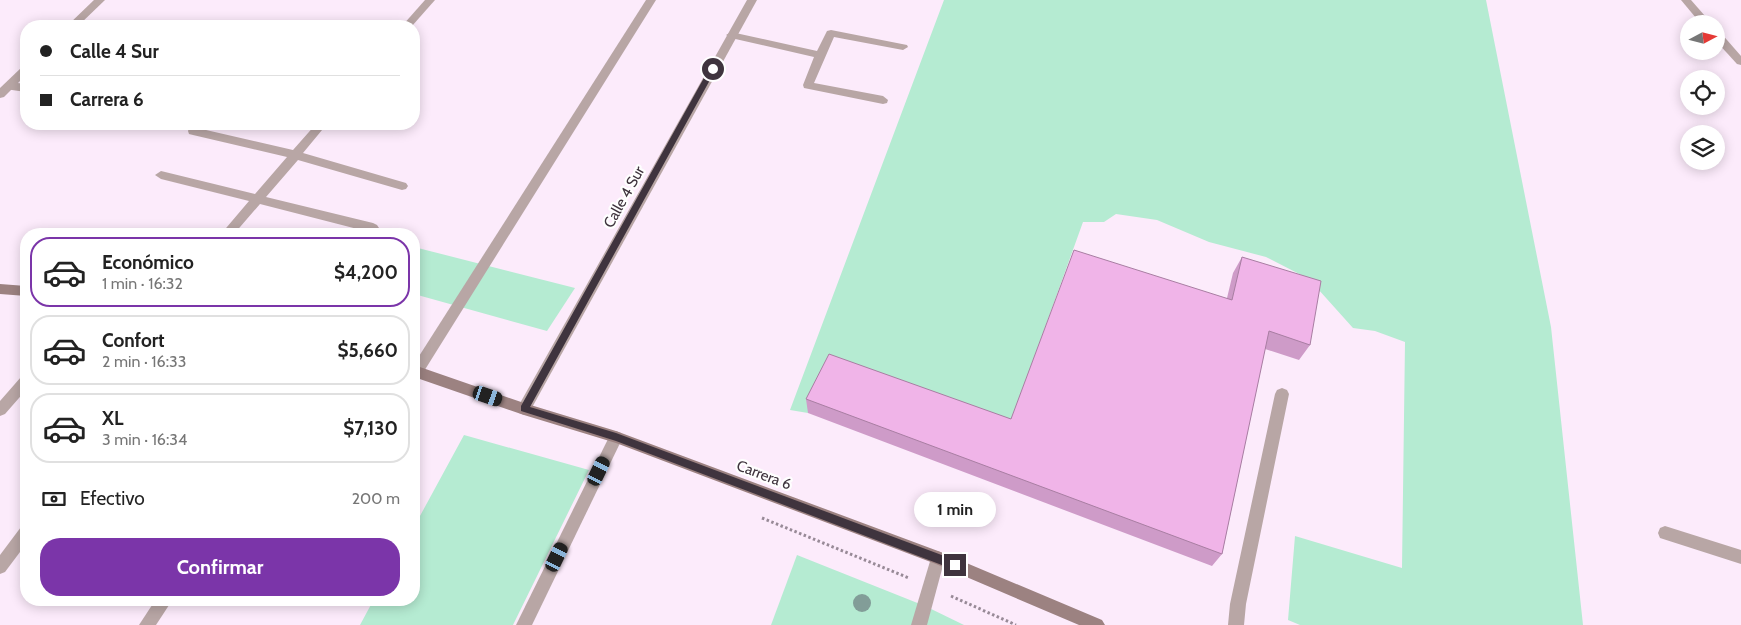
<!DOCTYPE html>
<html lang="es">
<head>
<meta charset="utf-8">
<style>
  body { margin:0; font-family:Cabin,sans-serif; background:#f2f2f2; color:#222; height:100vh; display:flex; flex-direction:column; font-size:19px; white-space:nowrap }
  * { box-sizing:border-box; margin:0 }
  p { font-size:16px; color:#767676 }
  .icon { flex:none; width:28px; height:28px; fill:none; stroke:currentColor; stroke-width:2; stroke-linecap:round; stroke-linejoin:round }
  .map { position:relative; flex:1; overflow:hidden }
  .details { position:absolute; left:20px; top:228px; width:400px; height:378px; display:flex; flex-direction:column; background:#fff; border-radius:20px; box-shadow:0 2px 12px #0003 }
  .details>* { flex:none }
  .top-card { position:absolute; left:20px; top:20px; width:400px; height:110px; border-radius:20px; box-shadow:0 2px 12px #0003; display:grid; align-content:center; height:110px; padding:0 20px; background:#fff }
  .needle { width:32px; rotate:83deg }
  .fabs { position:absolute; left:1680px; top:15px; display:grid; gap:10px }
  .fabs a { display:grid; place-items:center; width:45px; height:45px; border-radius:50%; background:#fff; box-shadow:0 2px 12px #0003; font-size:25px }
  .end { position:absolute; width:22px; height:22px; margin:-11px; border:6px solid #3f343e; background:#fff; box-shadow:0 0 0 2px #fff }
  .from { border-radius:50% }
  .bubble { position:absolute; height:35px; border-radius:18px; background:#fff; box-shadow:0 2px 12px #0003; font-size:16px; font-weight:700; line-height:35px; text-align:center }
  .car { position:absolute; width:15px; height:30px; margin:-15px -8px; border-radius:6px; box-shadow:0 0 4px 1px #0007; background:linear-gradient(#222 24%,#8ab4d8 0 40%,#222 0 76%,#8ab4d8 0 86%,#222 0) }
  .top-card b { display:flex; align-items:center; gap:18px; height:48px; font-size:19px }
  .top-card b+b { border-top:1px solid #e0e0e0 }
  .top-card i { width:12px; height:12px; background:#222 }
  ul { padding:9px 0 0; list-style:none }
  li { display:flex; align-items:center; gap:15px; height:70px; margin:0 10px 8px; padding:0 10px; border:2px solid #e0e0e0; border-radius:20px }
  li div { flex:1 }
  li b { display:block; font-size:19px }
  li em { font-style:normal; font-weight:700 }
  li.selected { border-color:#7b35a9 }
  li>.icon { width:45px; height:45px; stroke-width:1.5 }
  .pay { display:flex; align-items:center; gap:12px; height:55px; padding:0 20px; font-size:19px }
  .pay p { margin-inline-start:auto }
  .action { display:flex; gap:10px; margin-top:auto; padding:10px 20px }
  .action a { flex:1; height:58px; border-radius:20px; background:#7b35a9; color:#fff; font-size:20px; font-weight:700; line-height:58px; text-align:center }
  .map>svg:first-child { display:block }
  .green { fill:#b5ebd2 }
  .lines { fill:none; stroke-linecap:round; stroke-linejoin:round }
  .path { stroke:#988a97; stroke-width:3; stroke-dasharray:2.5 2.5; stroke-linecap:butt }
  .lane { fill:#b8a6a5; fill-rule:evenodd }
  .street { fill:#b8a6a5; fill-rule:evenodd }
  .secondary { fill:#9c8281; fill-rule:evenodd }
  .tree { fill:#829d98 }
  .wall { fill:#ce9bc8 }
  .building { fill:#f0b4e8; stroke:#a87ea2 }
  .route { fill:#3f343e }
  .labels { text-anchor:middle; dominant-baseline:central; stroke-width:4.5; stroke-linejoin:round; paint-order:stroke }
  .street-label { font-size:15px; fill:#3f343e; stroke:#fefefe }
</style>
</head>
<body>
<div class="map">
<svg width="1741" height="625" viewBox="0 0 1741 625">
  <rect width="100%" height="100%" fill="#fcebfb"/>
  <g class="green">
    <path d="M944,0H1486L1551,327L1583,625H1300L1288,620L1295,536L1402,568L1405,342L1375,331L1353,328L1309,279L1266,257L1209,242L1157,220L1116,214L1104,222H1083L1007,433L830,369L808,413L790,410Z"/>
    <path d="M414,247L575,288L547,331L414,294Z"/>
    <path d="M464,435L589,470L513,625H360L374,599H414V527Z"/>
    <path d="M797,555L925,606L964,625H771Z"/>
  </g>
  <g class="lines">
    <g class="path">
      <path d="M762,518L909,578"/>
      <path d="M951,596L1016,625"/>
    </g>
    <g class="lane">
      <path d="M425,0H435L412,26H402Z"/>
      <path d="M646,0H656L421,376L414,377V364Z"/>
      <path d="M831,30L907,45L908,47L903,50L834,37L814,83L883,96L888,100L887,103L883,104L804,88L803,85L814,57L731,38L726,35L731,32L817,51L827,31Z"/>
      <path d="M9,82L26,84V92L5,89L4,86Z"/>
      <path d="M316,124H327L303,153L406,183L408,186L406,189L402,190L298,160L266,197L373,223L377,225L379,228L377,231L373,233L260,204L234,234H221L249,201L161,179L155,175L161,171L255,194L287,157L193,135L189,134L188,131L189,128L193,127L293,150Z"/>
      <path d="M1282,388L1287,390L1289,394L1246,604L1244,625H1228L1230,604L1275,394L1277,390Z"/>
      <path d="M616,431L621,433L623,437L532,625H516L611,433Z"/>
      <path d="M1665,526L1741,550V564L1660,538L1658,533L1660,528Z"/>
      <path d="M938,551L943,553L945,558L927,625H911L931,558L933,553Z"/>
    </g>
    <g class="street">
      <path d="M94,0H105L78,26H67Z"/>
      <path d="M747,0H757L529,413L524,415L519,413L517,409L519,405Z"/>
      <path d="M1681,0H1691L1712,24H1701Z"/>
      <path d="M1716,31L1720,32L1741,56V65L1737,64L1716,41Z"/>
      <path d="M26,66V75L4,97L0,98V88L22,67Z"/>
      <path d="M26,375V390L5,414L0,416V401L21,377Z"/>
      <path d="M26,525V544L5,572L0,574V555L21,527Z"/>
      <path d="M156,599H173L156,625H139Z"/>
    </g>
    <g class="secondary">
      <path d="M0,284L26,286V296L0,294Z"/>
      <path d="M414,365L524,403L616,431L938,551L1102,620L1105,625H1079L936,564L616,443L524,415L414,377Z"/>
    </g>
  </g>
  <circle class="tree" cx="862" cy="603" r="9"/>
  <path class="wall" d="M1242,257L1310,345L1299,360L1265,349L1222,554L1212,566L808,413L806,399L1011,419L1227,298L1233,273Z"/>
  <path class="building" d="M1074,250L1232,300L1242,257L1321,281L1310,345L1269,331L1222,554L806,399L829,354L1011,419Z"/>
  <path class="route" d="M710,67L716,69L530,407L616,433L955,560L960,565L958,568L955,570L616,441L521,411V406Z"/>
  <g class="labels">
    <g class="street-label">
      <text transform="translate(624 197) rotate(-61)">Calle 4 Sur</text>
      <text transform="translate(764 475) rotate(21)">Carrera 6</text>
    </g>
  </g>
</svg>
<div class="fabs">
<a><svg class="needle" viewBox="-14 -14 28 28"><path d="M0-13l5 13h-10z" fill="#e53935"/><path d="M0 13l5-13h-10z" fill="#767676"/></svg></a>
<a><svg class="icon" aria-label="locate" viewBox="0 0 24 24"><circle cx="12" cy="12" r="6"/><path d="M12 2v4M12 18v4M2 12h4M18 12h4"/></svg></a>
<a><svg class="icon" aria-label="layers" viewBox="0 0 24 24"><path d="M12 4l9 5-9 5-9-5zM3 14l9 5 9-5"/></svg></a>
</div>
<i class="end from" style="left:713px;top:69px"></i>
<i class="end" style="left:955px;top:565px"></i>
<div class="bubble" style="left:914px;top:492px;width:82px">1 min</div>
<i class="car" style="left:488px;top:396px;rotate:109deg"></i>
<i class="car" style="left:599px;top:471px;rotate:26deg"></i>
<i class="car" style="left:557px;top:557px;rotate:26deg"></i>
<div class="top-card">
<b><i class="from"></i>Calle 4 Sur</b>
<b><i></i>Carrera 6</b>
</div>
<section class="details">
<ul>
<li class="selected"><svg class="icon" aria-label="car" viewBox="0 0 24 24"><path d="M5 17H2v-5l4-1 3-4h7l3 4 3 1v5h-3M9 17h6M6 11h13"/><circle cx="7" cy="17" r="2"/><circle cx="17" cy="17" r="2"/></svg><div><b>Económico</b><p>1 min · 16:32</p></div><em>$4,200</em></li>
<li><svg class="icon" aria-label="car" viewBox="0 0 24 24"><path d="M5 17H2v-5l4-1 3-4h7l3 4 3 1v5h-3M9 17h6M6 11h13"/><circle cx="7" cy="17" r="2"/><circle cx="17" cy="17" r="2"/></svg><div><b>Confort</b><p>2 min · 16:33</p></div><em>$5,660</em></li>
<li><svg class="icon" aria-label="car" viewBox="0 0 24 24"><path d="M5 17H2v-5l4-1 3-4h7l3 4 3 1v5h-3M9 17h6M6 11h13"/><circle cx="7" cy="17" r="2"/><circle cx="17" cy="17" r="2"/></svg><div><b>XL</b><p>3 min · 16:34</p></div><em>$7,130</em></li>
</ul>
<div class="pay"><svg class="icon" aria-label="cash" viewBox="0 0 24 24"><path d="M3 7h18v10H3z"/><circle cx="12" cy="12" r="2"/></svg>Efectivo<p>200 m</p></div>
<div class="action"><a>Confirmar</a></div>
</section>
</div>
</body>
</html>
